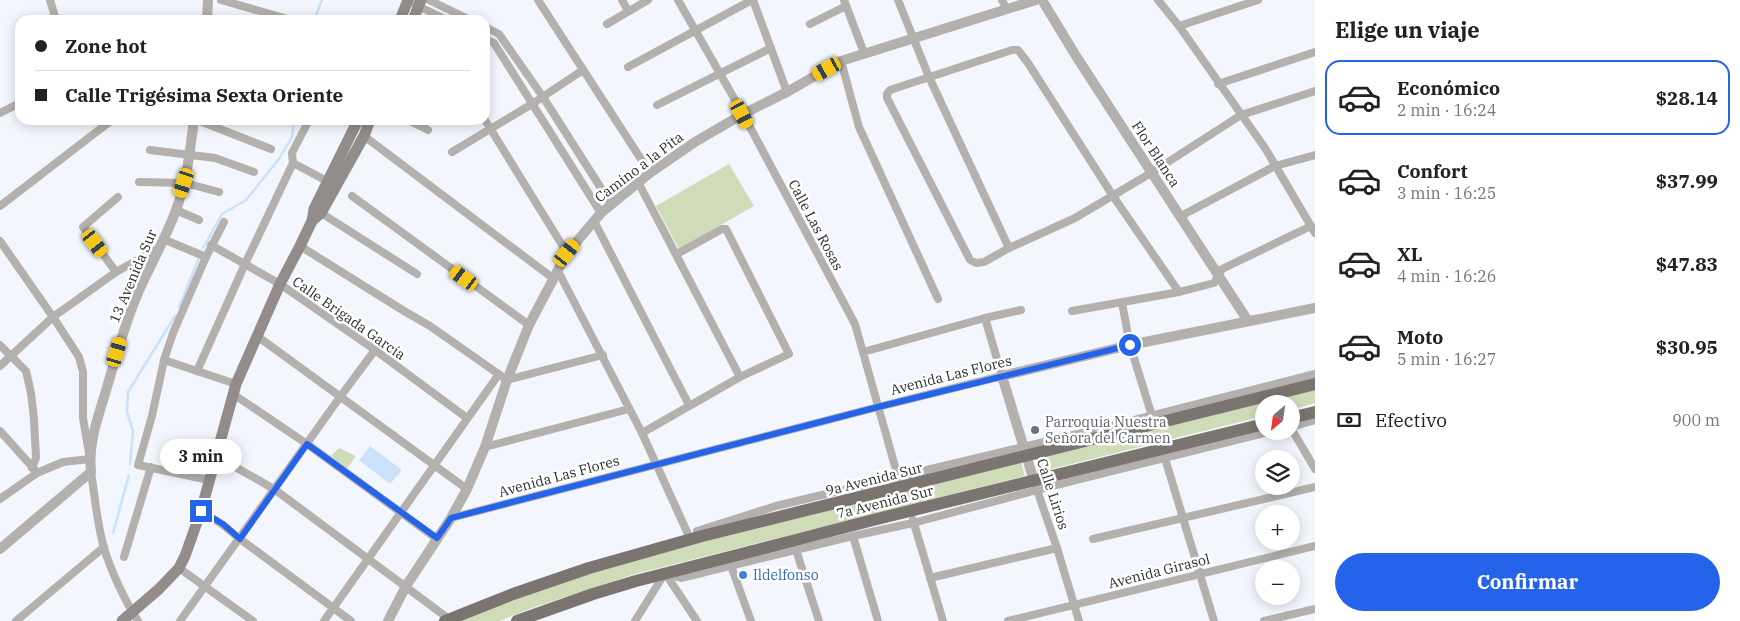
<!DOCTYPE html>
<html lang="es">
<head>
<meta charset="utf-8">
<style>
  body { margin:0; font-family:"IBM Plex Serif",serif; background:#f2f2f2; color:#222; height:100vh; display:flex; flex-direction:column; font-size:19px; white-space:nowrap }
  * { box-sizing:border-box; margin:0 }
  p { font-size:16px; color:#767676 }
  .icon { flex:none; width:28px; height:28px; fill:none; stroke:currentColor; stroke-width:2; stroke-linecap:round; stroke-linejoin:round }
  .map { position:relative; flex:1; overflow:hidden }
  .drawer { display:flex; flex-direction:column; background:#fff; width:425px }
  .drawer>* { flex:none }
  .guide { position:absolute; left:15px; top:15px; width:475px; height:110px; border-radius:15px; box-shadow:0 2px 12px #0003; display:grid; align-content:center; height:110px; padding:0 20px; background:#fff }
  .needle { width:32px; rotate:209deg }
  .tools { position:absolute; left:1255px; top:395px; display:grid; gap:10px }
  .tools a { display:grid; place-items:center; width:45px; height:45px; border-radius:50%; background:#fff; box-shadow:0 2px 12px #0003; font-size:25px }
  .end { position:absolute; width:22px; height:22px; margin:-11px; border:6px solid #2563eb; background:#fff; box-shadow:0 0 0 2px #fff }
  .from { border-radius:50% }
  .bubble { position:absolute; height:35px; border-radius:18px; background:#fff; box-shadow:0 2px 12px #0003; font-size:16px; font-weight:800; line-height:35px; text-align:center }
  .car { position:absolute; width:15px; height:30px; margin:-15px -8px; border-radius:6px; box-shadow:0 0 4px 1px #0007; background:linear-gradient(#f5c518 24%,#345 0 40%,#f5c518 0 76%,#345 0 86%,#f5c518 0) }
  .guide b { display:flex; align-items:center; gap:18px; height:48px; font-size:19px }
  .guide b+b { border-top:1px solid #e0e0e0 }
  .guide i { width:12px; height:12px; background:#222 }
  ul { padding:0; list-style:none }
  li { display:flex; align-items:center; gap:15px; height:75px; margin:0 10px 8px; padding:0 10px; border:2px solid transparent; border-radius:15px }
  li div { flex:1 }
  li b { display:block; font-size:19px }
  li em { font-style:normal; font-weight:800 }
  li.selected { border-color:#2563eb }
  li>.icon { width:45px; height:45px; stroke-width:1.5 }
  h2 { padding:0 20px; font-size:22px; line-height:60px }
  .pay { display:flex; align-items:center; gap:12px; height:55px; padding:0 20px; font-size:19px }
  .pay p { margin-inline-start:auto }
  .cta { display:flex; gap:10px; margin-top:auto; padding:10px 20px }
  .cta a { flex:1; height:58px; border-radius:30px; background:#2563eb; color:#fff; font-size:20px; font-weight:800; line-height:58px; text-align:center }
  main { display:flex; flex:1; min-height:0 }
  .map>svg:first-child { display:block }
  .green { fill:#d0dcb8 }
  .water { fill:#cbe1fa }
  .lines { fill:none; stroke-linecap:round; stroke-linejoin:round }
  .stream { stroke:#cbe1fa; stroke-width:2.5 }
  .minor { stroke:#b3b0ae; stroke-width:8 }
  .tertiary { stroke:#b3b0ae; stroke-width:10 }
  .secondary { stroke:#928d8b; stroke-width:11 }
  .primary { stroke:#7b7572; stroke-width:12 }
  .route { stroke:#2563eb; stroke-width:6 }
  .worship-dot { fill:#6b7280; stroke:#fff; stroke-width:2 }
  .shop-dot { fill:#3f7fe0; stroke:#fff; stroke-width:2 }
  .labels { text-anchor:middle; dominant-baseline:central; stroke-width:5; stroke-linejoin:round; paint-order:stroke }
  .street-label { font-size:14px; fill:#2b2c2f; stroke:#fff }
  .worship-label { font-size:14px; fill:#5b616d; stroke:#fff; text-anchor:start }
  .shop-label { font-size:14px; fill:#366cbe; stroke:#fff; text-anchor:start }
</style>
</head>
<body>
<main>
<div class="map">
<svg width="1315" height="621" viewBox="0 0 1315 621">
  <rect width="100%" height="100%" fill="#f3f7fd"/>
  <g class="green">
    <path d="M729,164L754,206L679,249L656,206Z"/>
    <path d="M1315,389V403L1291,410V404H1264V416L1039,472L1035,458Z"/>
    <path d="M339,448L356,456L347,469L331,456Z"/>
    <path d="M1021,462L1025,476L635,574L532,608L499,621H459L526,594L632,559Z"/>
  </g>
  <path class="water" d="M370,446L402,470L390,484L359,460Z"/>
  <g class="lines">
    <g class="stream">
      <path d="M314,20L322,0"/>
      <path d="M203,248L222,214L246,200L279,159L292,137L294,120"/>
      <path d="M179,307L199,258"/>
      <path d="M130,464L133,431L127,412L128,392L175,316"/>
      <path d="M113,533L129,475"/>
    </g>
    <g class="minor">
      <path d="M50,0L56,20"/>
      <path d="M221,0L291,20"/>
      <path d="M429,0L470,20"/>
      <path d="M538,0L650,173"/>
      <path d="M622,0L628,11"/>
      <path d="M678,0L743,114L855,324L898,477"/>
      <path d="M753,0L787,92"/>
      <path d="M844,0L864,53"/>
      <path d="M898,0L929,77L1009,248"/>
      <path d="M1002,0L1006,8"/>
      <path d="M1158,0L1179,26L1265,148L1315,233"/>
      <path d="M414,4L447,20"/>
      <path d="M607,24L648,0"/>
      <path d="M810,24L846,6"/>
      <path d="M1179,26L1258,0"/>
      <path d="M485,27L499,34L543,97L611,204"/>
      <path d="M485,39L494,43L601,213"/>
      <path d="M841,61L859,127L938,299"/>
      <path d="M628,67L752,0"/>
      <path d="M1218,84L1315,52"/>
      <path d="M657,105L771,48"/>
      <path d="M0,113L20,103"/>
      <path d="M197,120L271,149"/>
      <path d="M408,120L428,130"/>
      <path d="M485,120L567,253"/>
      <path d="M364,136L554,279"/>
      <path d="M150,150L215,158L254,172"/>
      <path d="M452,152L532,104L583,70"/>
      <path d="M293,163L327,181"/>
      <path d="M139,182L185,183L219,192"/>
      <path d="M638,182L740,377"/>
      <path d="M352,196L529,325"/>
      <path d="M0,206L108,123L114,120"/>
      <path d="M176,210L199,220"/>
      <path d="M318,211L417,274"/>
      <path d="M1181,216L1275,166L1315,155"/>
      <path d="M594,221L689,405"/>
      <path d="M163,239L206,257"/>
      <path d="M0,241L53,317L79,357L83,372V418L90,459L63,462L37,473L0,499"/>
      <path d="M211,245L280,284L375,350L467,418"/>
      <path d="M300,246L404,311L430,326L507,380L603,355"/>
      <path d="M558,271L642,433L688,534"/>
      <path d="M116,272L83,227L118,197"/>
      <path d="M1179,292L1113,196L1028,63L1018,50H1012L890,90L887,94V98L970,260L976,263L984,262L1009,248L1075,218L1151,173L1241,115L1315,91"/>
      <path d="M1122,303L1130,345L1152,416"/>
      <path d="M1072,311L1179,292L1214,283L1222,269L1311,226"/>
      <path d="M257,336L467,489"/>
      <path d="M0,345L26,371L31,393L34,419L36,458L32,468"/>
      <path d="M863,352L985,318L1021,310"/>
      <path d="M164,360L236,384"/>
      <path d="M0,366L53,317L116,272L159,248"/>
      <path d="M197,371L245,264L293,163L292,153L309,120"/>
      <path d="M233,394L307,444L437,539"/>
      <path d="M1291,427L1315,420"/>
      <path d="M1291,428L1315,469"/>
      <path d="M0,431L36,471"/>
      <path d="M642,433L740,377L789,354L726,229H722L677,254"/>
      <path d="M485,447L629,409"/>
      <path d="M1164,455L1214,621"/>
      <path d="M216,456L274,489L449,619"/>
      <path d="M91,472C95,497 97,524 104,548C111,571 125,601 138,621"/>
      <path d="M209,480L138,465L152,416L164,360L173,333L206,257L224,222"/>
      <path d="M1036,487L1057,548L1079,621"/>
      <path d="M201,511L223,525L240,539L351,621"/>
      <path d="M451,518L878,407L1002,376L985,318"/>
      <path d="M913,520L943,621"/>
      <path d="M697,531L776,506L1115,425L1315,374"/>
      <path d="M853,536L878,621"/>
      <path d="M1093,539L1315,487"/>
      <path d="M795,547L819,621"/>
      <path d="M124,557L151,467"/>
      <path d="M731,566L751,621"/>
      <path d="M179,568L253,621"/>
      <path d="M665,573L697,621"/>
      <path d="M667,574L681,578L853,536L913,523L1037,490L1273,431"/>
      <path d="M930,578L1057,548"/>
      <path d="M16,621L104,547"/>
      <path d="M180,621L340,397L375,350"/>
      <path d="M324,621L499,374"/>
      <path d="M635,621L665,573"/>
      <path d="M1008,621L1315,546"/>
      <path d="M1264,621L1315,609"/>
    </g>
    <g class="tertiary">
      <path d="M1042,0L1076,56L1248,321"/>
      <path d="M207,20L208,0"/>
      <path d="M1034,481L1002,376L1130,345L1315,308"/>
      <path d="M0,549L91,472C88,445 97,420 105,394C115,360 124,325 138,293C150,265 166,238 176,210C187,181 190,150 194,120"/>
      <path d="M388,621L406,586L451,518L467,489L485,447L507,380L529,325L567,253L601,213L650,173L695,142L743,114L787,92L841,61L1036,0"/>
    </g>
    <g class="secondary">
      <path d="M400,20L408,0"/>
      <path d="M413,20L421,0"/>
      <path d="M312,221L321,213L364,136L370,120"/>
      <path d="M122,621L159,589L179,568L185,556L201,511L236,384L280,284L300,246L312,221L314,209L358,120"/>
    </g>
    <g class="primary">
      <path d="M1291,418L1315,412"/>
      <path d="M445,621L513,594L589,568L702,536L1315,384"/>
      <path d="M517,621L593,594L636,581L877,519L1264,424"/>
    </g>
  </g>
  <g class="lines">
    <path class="route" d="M201,511L223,524L240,539L307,444L437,538L451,518L878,407L1130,345"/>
  </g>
  <circle class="worship-dot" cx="1035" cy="430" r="5"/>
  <circle class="shop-dot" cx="743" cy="575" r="5"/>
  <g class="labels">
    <g class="street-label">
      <text transform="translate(1156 154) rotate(57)">Flor Blanca</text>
      <text transform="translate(639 167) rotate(-37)">Camino a la Pita</text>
      <text transform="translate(816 225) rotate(62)">Calle Las Rosas</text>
      <text transform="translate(133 276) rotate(-67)">13 Avenida Sur</text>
      <text transform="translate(349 318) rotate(35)">Calle Brigada García</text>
      <text transform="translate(951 375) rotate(-14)">Avenida Las Flores</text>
      <text transform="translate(559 476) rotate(-15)">Avenida Las Flores</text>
      <text transform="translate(874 479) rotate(-14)">9a Avenida Sur</text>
      <text transform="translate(1053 494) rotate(72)">Calle Lirios</text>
      <text transform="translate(885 502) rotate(-14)">7a Avenida Sur</text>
      <text transform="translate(1159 571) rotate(-14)">Avenida Girasol</text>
    </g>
    <g class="worship-label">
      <text x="1045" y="422">Parroquia Nuestra<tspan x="1045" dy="16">Señora del Carmen</tspan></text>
    </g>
    <g class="shop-label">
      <text x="753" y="575">Ildelfonso</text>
    </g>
  </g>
</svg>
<div class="tools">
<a><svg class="needle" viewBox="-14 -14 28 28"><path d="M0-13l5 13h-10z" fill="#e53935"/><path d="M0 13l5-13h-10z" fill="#767676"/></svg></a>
<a><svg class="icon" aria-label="layers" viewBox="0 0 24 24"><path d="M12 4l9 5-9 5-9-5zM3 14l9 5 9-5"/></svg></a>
<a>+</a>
<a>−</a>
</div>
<i class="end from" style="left:1130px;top:345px"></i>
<i class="end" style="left:201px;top:511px"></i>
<div class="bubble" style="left:160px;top:439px;width:82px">3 min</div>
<i class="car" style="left:827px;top:69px;rotate:241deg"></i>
<i class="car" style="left:742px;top:114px;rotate:152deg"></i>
<i class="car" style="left:184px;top:183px;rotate:198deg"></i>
<i class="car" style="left:95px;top:243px;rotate:143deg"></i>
<i class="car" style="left:567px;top:253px;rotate:39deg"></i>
<i class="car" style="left:464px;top:278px;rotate:306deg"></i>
<i class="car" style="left:117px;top:352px;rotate:17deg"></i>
<div class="guide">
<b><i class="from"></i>Zone hot</b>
<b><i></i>Calle Trigésima Sexta Oriente</b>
</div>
</div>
<section class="drawer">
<h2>Elige un viaje</h2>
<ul>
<li class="selected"><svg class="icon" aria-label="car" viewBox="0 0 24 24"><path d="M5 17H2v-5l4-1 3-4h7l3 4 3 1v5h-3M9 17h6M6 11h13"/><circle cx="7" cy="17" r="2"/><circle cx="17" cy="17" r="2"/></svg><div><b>Económico</b><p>2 min · 16:24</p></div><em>$28.14</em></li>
<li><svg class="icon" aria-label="car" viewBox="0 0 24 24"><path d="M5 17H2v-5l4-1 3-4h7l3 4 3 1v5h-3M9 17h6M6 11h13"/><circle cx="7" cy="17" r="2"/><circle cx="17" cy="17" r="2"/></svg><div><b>Confort</b><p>3 min · 16:25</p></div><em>$37.99</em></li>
<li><svg class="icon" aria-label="car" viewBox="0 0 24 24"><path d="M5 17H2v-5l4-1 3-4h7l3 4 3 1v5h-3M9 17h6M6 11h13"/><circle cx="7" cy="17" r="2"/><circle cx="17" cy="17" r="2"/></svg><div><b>XL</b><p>4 min · 16:26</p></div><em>$47.83</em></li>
<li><svg class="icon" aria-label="car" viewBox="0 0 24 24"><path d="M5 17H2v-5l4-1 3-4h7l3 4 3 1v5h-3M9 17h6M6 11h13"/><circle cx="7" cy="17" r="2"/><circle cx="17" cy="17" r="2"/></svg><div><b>Moto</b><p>5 min · 16:27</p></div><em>$30.95</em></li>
</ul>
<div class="pay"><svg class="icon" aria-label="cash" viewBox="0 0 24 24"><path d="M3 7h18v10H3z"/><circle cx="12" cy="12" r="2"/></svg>Efectivo<p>900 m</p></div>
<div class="cta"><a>Confirmar</a></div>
</section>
</main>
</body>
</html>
